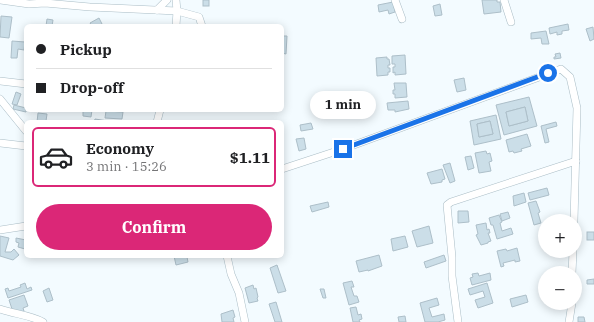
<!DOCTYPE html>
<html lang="en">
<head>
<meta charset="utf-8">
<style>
  body { margin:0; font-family:"IBM Plex Serif",serif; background:#f6f6f6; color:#202124; height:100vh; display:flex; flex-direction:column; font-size:15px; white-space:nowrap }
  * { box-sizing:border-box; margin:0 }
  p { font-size:13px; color:#757577 }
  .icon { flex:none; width:22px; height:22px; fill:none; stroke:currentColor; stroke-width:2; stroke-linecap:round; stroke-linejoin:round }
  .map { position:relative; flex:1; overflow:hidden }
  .details { position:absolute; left:24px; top:120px; width:260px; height:138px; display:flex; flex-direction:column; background:#fff; border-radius:6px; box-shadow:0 2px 10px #0003 }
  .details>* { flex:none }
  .top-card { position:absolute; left:24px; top:24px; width:260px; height:88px; border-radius:6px; box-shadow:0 2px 10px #0003; display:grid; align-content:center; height:88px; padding:0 12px; background:#fff }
  .fabs { position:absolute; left:538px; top:214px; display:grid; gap:8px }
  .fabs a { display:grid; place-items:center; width:44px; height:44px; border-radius:50%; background:#fff; box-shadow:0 2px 10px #0003; font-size:20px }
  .end { position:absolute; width:18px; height:18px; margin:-9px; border:5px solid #1a73e8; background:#fff; box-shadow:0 0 0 2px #fff }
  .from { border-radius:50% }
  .bubble { position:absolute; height:28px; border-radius:14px; background:#fff; box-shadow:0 2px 10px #0003; font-size:13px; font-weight:700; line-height:28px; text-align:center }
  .top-card b { display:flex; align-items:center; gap:14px; height:38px; font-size:15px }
  .top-card b+b { border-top:1px solid #e0e0e0 }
  .top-card i { width:10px; height:10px; background:#202124 }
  ul { padding:7px 0 0; list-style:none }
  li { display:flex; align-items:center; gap:12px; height:60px; margin:0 8px 6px; padding:0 4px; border:2px solid transparent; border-radius:6px }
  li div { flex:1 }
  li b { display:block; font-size:15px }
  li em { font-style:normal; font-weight:700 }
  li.on { border-color:#db2777 }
  li>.icon { width:36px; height:36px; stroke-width:1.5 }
  .action { display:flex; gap:8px; margin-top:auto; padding:8px 12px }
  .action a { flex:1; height:46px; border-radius:24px; background:#db2777; color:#fff; font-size:16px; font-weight:700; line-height:46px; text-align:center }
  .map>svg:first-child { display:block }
  .building { fill:#cbdee8; stroke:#adbfc9; fill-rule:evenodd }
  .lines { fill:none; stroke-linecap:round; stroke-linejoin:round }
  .minor-casing { stroke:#aabdc6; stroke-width:8 }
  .minor { stroke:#fff; stroke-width:7 }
  .route { stroke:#1a73e8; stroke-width:5 }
</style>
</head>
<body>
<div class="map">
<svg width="594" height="322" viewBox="0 0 594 322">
  <rect width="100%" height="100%" fill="#f3fbff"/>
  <g class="building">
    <rect x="203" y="0" width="6" height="6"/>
    <path d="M482,0H497V2H500L501,12L484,14Z"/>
    <path d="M393,2L395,12L389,14L388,10L379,12L378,5Z"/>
    <path d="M440,4L442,15L435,16L433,6Z"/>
    <path d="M1,16L12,17L9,38L0,37Z"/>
    <path d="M99,18L102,24L98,26H92L90,23Z"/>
    <path d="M47,19L53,20L52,26H46Z"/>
    <path d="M568,24L569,30L562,31V34L557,35V32L550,34L549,28Z"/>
    <path d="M593,27L594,39L590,41L586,29Z"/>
    <path d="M546,31L549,44H542L541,38L531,39V33Z"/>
    <path d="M282,36H287L286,54L282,53Z"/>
    <path d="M12,41L25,42L24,50L18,49L17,58H11Z"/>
    <path d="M560,53L561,58L554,59V57H556L555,54Z"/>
    <path d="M405,55L406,74L395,75V72L393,73V67H395V64H392V56Z"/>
    <path d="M387,57V59H389L390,65H388V68H390V72H388V75L377,76L376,58Z"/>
    <path d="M464,78L466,90L457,92L454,80Z"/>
    <path d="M394,83H406L407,97L395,98V94H393V90H395Z"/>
    <path d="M16,92L21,94L17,105L12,104Z"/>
    <path d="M529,97L537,126L504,135L496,105ZM525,107L528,121L509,126L506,112Z"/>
    <path d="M408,101L409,109L395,112V110H388L387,103Z"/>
    <path d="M14,105L26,108V112L13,109Z"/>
    <path d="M525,107L528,121L509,126L506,112Z"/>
    <path d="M83,110H92L91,117L83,116Z"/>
    <path d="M106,111L123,112L122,119L105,118Z"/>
    <path d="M38,113L47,114L46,121L37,122Z"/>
    <path d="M496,115L501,139L474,145L470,121ZM490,121L493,134L479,137L477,124Z"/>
    <path d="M95,119L114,122H94Z"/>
    <path d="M490,121L493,134L479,137L477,124Z"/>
    <path d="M556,122L557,126L546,129L549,142L545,143L541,126Z"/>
    <path d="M311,123L313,129L301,131L300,125Z"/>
    <path d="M527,134L531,146L521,149L522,151L514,153L513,151L509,152L506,140Z"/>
    <path d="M304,138L306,149L299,151L296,139Z"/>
    <path d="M486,151L487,154L490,153L492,161L489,162L491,171L479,173L475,153Z"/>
    <path d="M471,156L474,168L468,170L465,157Z"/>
    <path d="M450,163L455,181L450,183L443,165Z"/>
    <path d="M442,169L445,179L442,180V182L431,184L427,173Z"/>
    <path d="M547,188L549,195L530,200L528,193Z"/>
    <path d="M524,193L526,202L514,206L513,196Z"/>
    <path d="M536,201L540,212L538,213L541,223L534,225L528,203Z"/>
    <path d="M328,202L329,207L312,212L310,206Z"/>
    <path d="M458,211H468L469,222L458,223Z"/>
    <path d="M508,212L510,218L502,221L500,214Z"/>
    <path d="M499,215L502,222L500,223L502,231L511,228L513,234L497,239L493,225H491L489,218Z"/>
    <path d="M486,223L487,230L489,229L490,233H488L491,241L488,242V243L481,245L476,235L478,234L476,225Z"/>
    <path d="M429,226L433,243L417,247L412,231Z"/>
    <rect x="587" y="232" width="7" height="8"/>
    <path d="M0,236L9,238L5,252H11L14,249L19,255L13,260L0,256Z"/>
    <path d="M405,236L408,247L393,251L391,239Z"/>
    <path d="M16,238L26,240L25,249L18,247L19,243L16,242Z"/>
    <path d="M517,248L520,261L515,262V260L503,263L504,266L501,267L497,251L506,249L507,251Z"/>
    <path d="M379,255L382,266L368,271V270L359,272L356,261Z"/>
    <path d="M444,255L446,261L426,268L424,262Z"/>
    <path d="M174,256L187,257L188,262L176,265Z"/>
    <path d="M277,265L286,291L278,293L270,268Z"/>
    <path d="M478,273L479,276L490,273L491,280L472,285L470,278L473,277L472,274Z"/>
    <path d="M594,279V284H587V280Z"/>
    <path d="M352,281L354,287H351L354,296H357L359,302L349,305L343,283Z"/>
    <path d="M25,283L27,289L31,287L32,290L8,298L5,289L8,288L9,291L21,287L20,285Z"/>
    <path d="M487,283L493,303L478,308L475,300L485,297L483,291L470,295L468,289Z"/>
    <path d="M253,285L254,289L256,288L258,297L257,298L258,301L249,303L245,288Z"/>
    <path d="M545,286V301L541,287Z"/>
    <path d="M49,288L53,300L47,302L43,291Z"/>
    <path d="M320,289H324L326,298H323Z"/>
    <path d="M24,295L28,306L23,308L24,311L18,313L13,312L9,300Z"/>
    <path d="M526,295L528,302L512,307L510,299Z"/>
    <path d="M437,298L439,305L429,308L432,317L444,314L445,320L438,322H425L420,303Z"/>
    <path d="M276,302L282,322H275L269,304Z"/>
    <path d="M356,307L358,315L361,314L362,319L359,320L360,322H353L350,308Z"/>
    <path d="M233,310L235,317L233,318L234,322H222L221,314Z"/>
    <path d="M405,316L406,322H399L398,317Z"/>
    <path d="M578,317H584L585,322H578Z"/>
  </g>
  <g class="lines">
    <g class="minor-casing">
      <g id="minor">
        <path d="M0,0L29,4L45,3L90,7L177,11L199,17L202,26"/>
        <path d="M176,0L177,11L176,26"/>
        <path d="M395,0L402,19"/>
        <path d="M504,0L511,22"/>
        <path d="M157,10L167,0"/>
        <path d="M0,81L26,84"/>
        <path d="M0,99L26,131"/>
        <path d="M157,122L160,110"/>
        <path d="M0,143L26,146"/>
        <path d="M282,169L343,149L561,69L570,77L577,108L574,221"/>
        <path d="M0,230L26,226"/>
        <path d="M227,256L231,274L239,293L245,322"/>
        <path d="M572,273L573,251"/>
        <path d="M0,309C14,314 30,315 43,322"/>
        <path d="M458,322L452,276V257L447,205L451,202L576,161"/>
        <path d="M569,322L572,303"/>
      </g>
    </g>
    <use href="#minor" class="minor"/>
  </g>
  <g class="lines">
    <path class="route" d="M343,149L548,73"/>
  </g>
</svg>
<div class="fabs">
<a>+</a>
<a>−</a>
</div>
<i class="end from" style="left:548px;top:73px"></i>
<i class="end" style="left:343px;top:149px"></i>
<div class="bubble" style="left:310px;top:91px;width:66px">1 min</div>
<div class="top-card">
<b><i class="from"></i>Pickup</b>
<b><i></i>Drop-off</b>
</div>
<section class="details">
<ul>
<li class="on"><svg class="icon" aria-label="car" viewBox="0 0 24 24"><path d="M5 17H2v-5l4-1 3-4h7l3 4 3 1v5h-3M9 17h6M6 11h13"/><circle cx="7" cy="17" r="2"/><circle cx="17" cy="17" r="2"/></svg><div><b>Economy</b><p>3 min · 15:26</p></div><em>$1.11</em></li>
</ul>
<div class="action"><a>Confirm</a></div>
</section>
</div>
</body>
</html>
